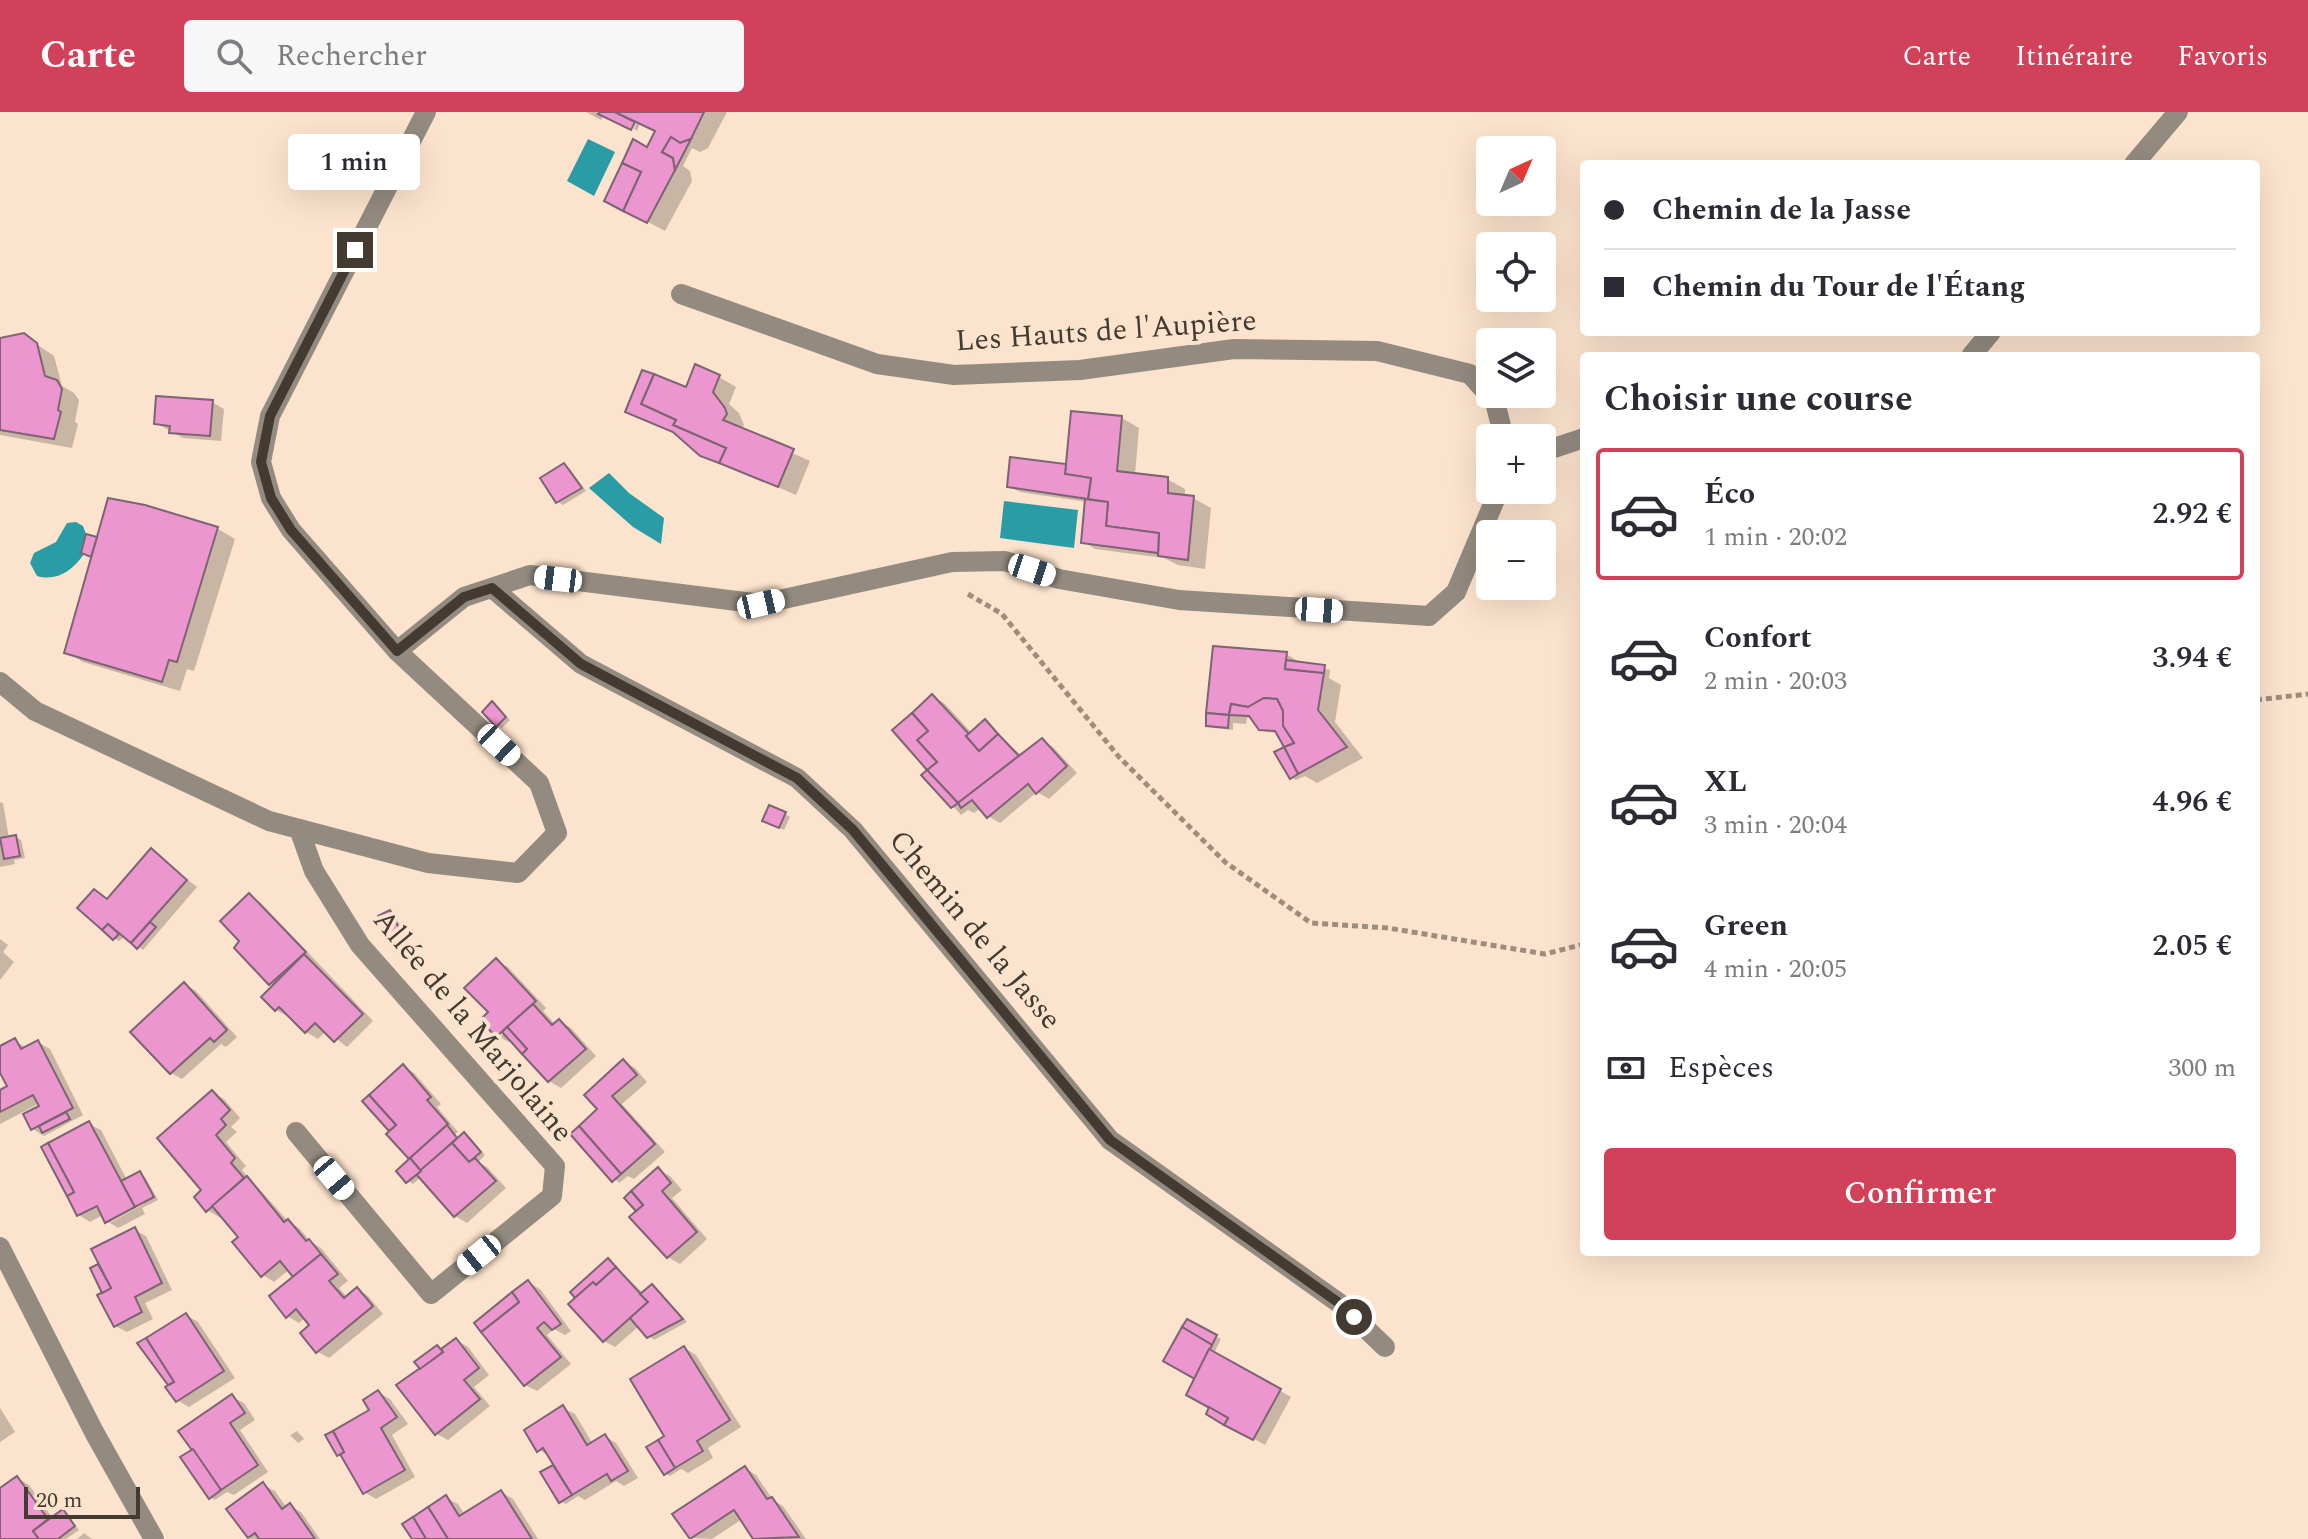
<!DOCTYPE html>
<html lang="fr">
<head>
<meta charset="utf-8">
<style>
  body { margin:0; font-family:Spectral,serif; background:#f7f7f7; color:#2b2b33; height:100vh; display:flex; flex-direction:column; font-size:30px; white-space:nowrap }
  * { box-sizing:border-box; margin:0 }
  p { font-size:26px; color:#7c7c81 }
  .icon { flex:none; width:44px; height:44px; fill:none; stroke:currentColor; stroke-width:2; stroke-linecap:round; stroke-linejoin:round }
  .map { position:relative; flex:1; overflow:hidden }
  .panel { position:absolute; left:1580px; top:240px; width:680px; height:904px; display:flex; flex-direction:column; background:#fff; border-radius:8px; box-shadow:0 8px 32px #0002 }
  .panel>* { flex:none }
  .hud { position:absolute; left:1580px; top:48px; width:680px; height:176px; border-radius:8px; box-shadow:0 8px 32px #0002; display:grid; align-content:center; height:176px; padding:0 24px; background:#fff }
  .needle { width:52px; rotate:44deg }
  .controls { position:absolute; left:1476px; top:24px; display:grid; gap:16px }
  .controls a { display:grid; place-items:center; width:80px; height:80px; border-radius:8px; background:#fff; box-shadow:0 8px 32px #0002; font-size:40px }
  .scale { position:absolute; left:24px; bottom:20px; width:116px; box-sizing:border-box; padding-left:8px; border:4px solid #433a31; border-top:0; font-size:22px; line-height:28px; white-space:nowrap; color:#433a31; -webkit-text-stroke:6px #fce3cd; paint-order:stroke }
  .end { position:absolute; width:36px; height:36px; margin:-18px; border:10px solid #433a31; background:#fff; box-shadow:0 0 0 4px #fff }
  .from { border-radius:50% }
  .bubble { position:absolute; height:56px; border-radius:8px; background:#fff; box-shadow:0 8px 32px #0002; font-size:26px; font-weight:600; line-height:56px; text-align:center }
  .car { position:absolute; width:24px; height:48px; margin:-24px -12px; border-radius:10px; box-shadow:0 0 6px 2px #0007; background:linear-gradient(#fff 24%,#345 0 40%,#fff 0 76%,#345 0 86%,#fff 0) }
  .hud b { display:flex; align-items:center; gap:28px; height:76px; font-size:30px }
  .hud b+b { border-top:2px solid #e1e1e2 }
  .hud i { width:20px; height:20px; background:#2b2b33 }
  ul { padding:0; list-style:none }
  li { display:flex; align-items:center; gap:24px; height:132px; margin:0 16px 12px; padding:0 8px; border:4px solid transparent; border-radius:8px }
  li div { flex:1 }
  li b { display:block; font-size:30px }
  li em { font-style:normal; font-weight:600 }
  li.active { border-color:#d14159 }
  li>.icon { width:72px; height:72px; stroke-width:1.5 }
  h2 { padding:0 24px; font-size:36px; line-height:96px }
  .pay { display:flex; align-items:center; gap:20px; height:88px; padding:0 24px; font-size:30px }
  .pay p { margin-inline-start:auto }
  .button { display:flex; gap:16px; margin-top:auto; padding:16px 24px }
  .button a { flex:1; height:92px; border-radius:8px; background:#d14159; color:#fff; font-size:32px; font-weight:600; line-height:92px; text-align:center }
  header { display:flex; align-items:center; gap:48px; box-sizing:border-box; height:112px; padding:0 40px; background:#d14159; color:#fff }
  header strong { font-size:38px }
  nav { display:flex; gap:44px; margin-inline-start:auto; font-size:28px }
  .search { width:560px; height:72px; background:#f7f7f7; display:flex; align-items:center; gap:20px; box-sizing:border-box; padding:0 28px; border-radius:8px; color:#7c7c81; font-size:30px }
  .map>svg:first-child { display:block }
  .water { fill:#2a9ca6 }
  .shadow { fill:#0003; fill-rule:evenodd }
  .building { fill:#eb96ce; stroke:#7d6373; stroke-width:2 }
  .lines { fill:none; stroke-linecap:round; stroke-linejoin:round }
  .path { stroke:#9e8d7d; stroke-width:5; stroke-dasharray:6 4; stroke-linecap:butt }
  .minor { stroke:#938b80; stroke-width:20 }
  .route { stroke:#433a31; stroke-width:10 }
  .labels { text-anchor:middle; dominant-baseline:central; stroke-width:8; stroke-linejoin:round; paint-order:stroke }
  .street-label { font-size:30px; fill:#433a31; stroke:#fce3cd }
</style>
</head>
<body>
<header>
<strong>Carte</strong>
<div class="search"><svg class="icon" aria-label="search" viewBox="0 0 24 24"><circle cx="10" cy="10" r="6"/><path d="M15 15l6 6"/></svg>Rechercher</div>
<nav><a>Carte</a><a>Itinéraire</a><a>Favoris</a></nav>
</header>
<div class="map">
<svg width="2308" height="1427" viewBox="0 0 2308 1427">
  <rect width="100%" height="100%" fill="#fce3cd"/>
  <g class="water">
    <path d="M588,27L615,40L594,84L567,69Z"/>
    <path d="M609,361L629,381L664,406L661,432L633,415L589,376Z"/>
    <path d="M1004,389L1078,398L1074,436L1000,426Z"/>
    <path d="M76,410L83,414L86,422L81,440L84,442C73,458 57,470 37,464L30,451L34,441L56,430L67,411Z"/>
  </g>
  <g class="shadow">
    <path d="M586,0H727L708,36L700,40L692,36L683,54L690,59L692,69L665,119L607,88L648,37L656,19L640,12L637,19L634,17L637,9L605,2L601,8Z"/>
    <path d="M23,223L54,244L62,274L74,281L79,288L75,310L78,312L72,336L0,323V229Z"/>
    <path d="M719,265L736,275L729,292L739,301L744,313L741,318L810,349L796,383L701,342L687,277Z"/>
    <path d="M212,290L224,297L221,329L183,326L156,311Z"/>
    <path d="M1122,306L1139,316L1135,363L1167,367L1185,377V385L1193,386L1211,396L1205,457L1178,453L1164,446L1095,437L1084,430L1087,390L1020,380L1009,374L1068,354Z"/>
    <path d="M564,354L570,357L586,379L563,393L558,390Z"/>
    <path d="M145,395L218,417L235,427L194,559L187,557L180,579L83,550L66,540L93,445L88,443L87,424L98,428Z"/>
    <path d="M1286,542L1303,552L1330,558L1329,566L1341,573L1335,610L1363,646L1317,671L1305,664L1296,668L1291,665L1278,621L1266,620L1253,606H1247L1246,612L1233,611V618L1213,616L1208,613Z"/>
    <path d="M933,585L944,591L972,621L985,610L1022,644L1042,629L1053,635L1077,661L1049,687L1037,680L1000,711L988,704L981,696L974,701L968,698L961,703L924,663L930,658Z"/>
    <path d="M493,592L510,608L502,616L497,613Z"/>
    <path d="M0,690L3,691L9,726L16,725L21,728L25,746L14,748L15,752L0,755Z"/>
    <path d="M785,702L790,705L784,718L769,711Z"/>
    <path d="M151,739L197,775L143,838L125,824L119,829L114,826L80,796L95,779L109,788Z"/>
    <path d="M249,783L260,790L373,909L347,935L326,919L318,927L306,920L289,903L287,904L276,898L275,874L270,871L242,829Z"/>
    <path d="M390,801L395,804L406,825L397,829L392,826Z"/>
    <path d="M0,827L8,833L3,840L14,850L0,868Z"/>
    <path d="M496,849L508,855L546,896L543,899L556,913L560,909L571,916L596,944L561,976L549,969L511,928L509,930L499,925L504,921V916L491,900Z"/>
    <path d="M184,872L196,879L237,925L226,935L221,932L182,967L171,961Z"/>
    <path d="M15,929L27,936L38,930L50,937L83,1003L44,1024L33,1017L42,995L40,991L0,1012V980L10,975L0,961V936Z"/>
    <path d="M623,949L635,956L647,970L622,992L665,1040L634,1067L628,1064L619,1071L573,1022L600,998Z"/>
    <path d="M403,954L414,961L441,992L437,995L458,1020L455,1022L459,1027L465,1023L470,1026L485,1043L478,1050L487,1055L506,1076L467,1111L455,1104L421,1065L413,1072L408,1069L412,1046L365,989Z"/>
    <path d="M212,980L224,987L240,1006L231,1015L237,1020L226,1030L246,1054L242,1058L288,1109L299,1116L311,1130L321,1136L348,1169L339,1176L347,1185L357,1177L368,1184L383,1202L329,1246L318,1240L302,1221L312,1214L305,1206L299,1211L287,1204L296,1165L290,1157L274,1170L263,1163L241,1125L221,1102L219,1105L207,1098L204,1079Z"/>
    <path d="M89,1012L101,1018L127,1068L140,1062L145,1065L158,1088L142,1096L145,1102L118,1116L107,1109L103,1103L90,1110L79,1103ZM143,1089L144,1092L111,1110V1106Z"/>
    <path d="M658,1058L670,1064L682,1078L672,1086L707,1127L680,1152L668,1145L639,1099Z"/>
    <path d="M134,1118L146,1124L172,1178L145,1191L153,1207L127,1220L115,1214L98,1154L104,1158Z"/>
    <path d="M613,1152L644,1182L652,1174L657,1177L687,1210L654,1228L639,1214L615,1235L604,1229Z"/>
    <path d="M528,1170L540,1177L571,1219L565,1223L554,1217L547,1223L571,1252L537,1279L525,1273Z"/>
    <path d="M186,1203L198,1210L235,1266L189,1295L177,1288L169,1271Z"/>
    <path d="M1188,1209L1221,1227L1214,1241L1291,1285L1265,1333L1238,1318L1218,1303L1197,1266Z"/>
    <path d="M456,1228L468,1235L489,1263L474,1275L490,1294L448,1328L437,1322L422,1257L437,1235L442,1238Z"/>
    <path d="M684,1236L696,1243L741,1315L708,1336L713,1346L688,1361L681,1357L670,1364L665,1361L667,1324Z"/>
    <path d="M378,1280L390,1287L408,1312L392,1323L415,1365L376,1387L364,1380L343,1346L338,1343L372,1299Z"/>
    <path d="M232,1285L244,1291L255,1308L240,1318L268,1360L234,1383L227,1380L215,1388L210,1385L194,1338Z"/>
    <path d="M0,1296L15,1320L0,1330Z"/>
    <path d="M563,1296L575,1302L593,1332L605,1324L616,1331L638,1366L624,1374L616,1369L585,1388L578,1384L566,1392L560,1389L553,1355L559,1359L551,1345L539,1338Z"/>
    <path d="M297,1319L304,1327L298,1331L290,1323Z"/>
    <path d="M745,1356L756,1363L773,1388L783,1394L806,1427H756L742,1407L712,1427L692,1426L675,1403Z"/>
    <path d="M17,1366L29,1373L53,1407L63,1399L79,1418L66,1427H0V1379Z"/>
    <path d="M263,1373L275,1379L287,1396L290,1394L301,1400L320,1427H251L229,1397Z"/>
    <path d="M501,1380L513,1387L538,1427H414L446,1386L458,1392L465,1403Z"/>
    <path d="M84,1421L92,1427H77Z"/>
  </g>
  <g class="building">
    <path d="M600,0H615L635,10L631,18L598,2Z"/>
    <path d="M615,0H704L691,27L680,31L671,25L662,40L673,46L675,58L647,111L623,99L641,60L622,51L633,27L647,35L655,19Z"/>
    <path d="M671,25L680,31L691,27L675,58L673,46L662,40Z"/>
    <path d="M622,51L641,60L623,99L604,89Z"/>
    <path d="M24,221L37,231L45,264L57,268L62,277L58,298L61,300L54,327L0,318V226Z"/>
    <path d="M695,252L720,263L713,280L725,296L727,302L723,308L794,337L778,375L719,351L726,336L673,313L676,308L641,292L654,262L686,275Z"/>
    <path d="M642,258L654,262L641,292L676,308L673,313L726,336L719,351L700,344L673,320L625,300Z"/>
    <path d="M156,284L213,288L210,324L169,321L170,314L154,312Z"/>
    <path d="M1071,299L1122,304L1117,359L1168,365V381L1194,384L1188,448L1158,444L1159,421L1106,414L1108,390L1088,387L1091,366L1065,362Z"/>
    <path d="M1010,345L1066,352L1065,362L1091,366L1088,387L1007,375Z"/>
    <path d="M564,351L582,376L556,391L540,366Z"/>
    <path d="M108,386L145,393L218,415L177,550L169,548L162,570L64,541Z"/>
    <path d="M1085,387L1108,390L1106,414L1159,421L1158,441L1081,431Z"/>
    <path d="M86,422L97,425L91,445L81,441Z"/>
    <path d="M1213,534L1287,540L1285,557L1324,561L1318,598L1347,635L1298,662L1284,635L1294,631L1283,614V599L1277,587L1264,586L1248,595L1231,592L1229,603L1206,601Z"/>
    <path d="M1286,548L1325,553L1324,561L1285,557Z"/>
    <path d="M932,582L969,622L966,624L979,639L998,622L1019,644L958,691L927,658L937,650L917,628L928,619L912,601Z"/>
    <path d="M1264,586L1277,587L1283,599V614L1294,631L1284,635L1275,619L1259,618L1249,604L1229,603L1231,592L1248,595Z"/>
    <path d="M492,589L506,605L496,615L482,600Z"/>
    <path d="M912,601L928,619L917,628L937,650L927,658L892,618Z"/>
    <path d="M1206,601L1229,603L1228,616L1206,614Z"/>
    <path d="M985,607L998,622L979,639L966,624Z"/>
    <path d="M1042,626L1067,654L1036,682L1028,672L987,706L972,688L961,696L958,691Z"/>
    <path d="M1284,635L1298,662L1290,667L1274,640Z"/>
    <path d="M927,658L958,691L951,696L921,663Z"/>
    <path d="M769,693L786,700L779,716L762,709Z"/>
    <path d="M16,723L20,744L4,747L0,726Z"/>
    <path d="M151,736L187,768L131,831L108,812L102,818L77,796L94,777L107,787Z"/>
    <path d="M249,781L306,840L269,873L234,836L239,829L220,809Z"/>
    <path d="M390,798L402,822L390,828L378,804Z"/>
    <path d="M150,810L156,815L137,837L131,831Z"/>
    <path d="M108,812L119,822L113,828L102,818Z"/>
    <path d="M304,842L363,902L334,930L315,911L305,921L279,895L275,899L261,885Z"/>
    <path d="M496,846L536,889L496,925L480,908L488,900L464,876Z"/>
    <path d="M184,870L227,918L214,930L210,926L170,962L130,920Z"/>
    <path d="M533,892L552,913L559,907L586,937L548,970L522,942L527,937L507,915Z"/>
    <path d="M507,915L527,937L522,942L502,920Z"/>
    <path d="M15,926L21,937L38,928L73,996L31,1018L23,1002L39,994L33,983L0,1000V978L7,974L0,961V934Z"/>
    <path d="M623,947L637,963L612,984L655,1032L621,1062L579,1014L597,997L584,983Z"/>
    <path d="M403,952L431,985L427,988L448,1012L409,1047L386,1022L396,1013L369,983Z"/>
    <path d="M212,978L230,998L221,1007L226,1013L216,1023L235,1046L231,1051L244,1066L206,1100L194,1085L201,1078L157,1026Z"/>
    <path d="M369,983L396,1013L389,1019L362,989Z"/>
    <path d="M66,1000L70,1007L42,1021L39,1014Z"/>
    <path d="M89,1009L135,1095L105,1111L97,1094L77,1104L67,1084L74,1080L48,1031Z"/>
    <path d="M447,1013L457,1026L421,1059L410,1046Z"/>
    <path d="M579,1014L621,1062L612,1070L570,1022Z"/>
    <path d="M464,1020L481,1040L469,1050L452,1031Z"/>
    <path d="M48,1031L74,1080L67,1084L41,1035Z"/>
    <path d="M452,1031L469,1050L475,1046L496,1069L454,1105L416,1062Z"/>
    <path d="M410,1046L421,1059L406,1071L396,1059Z"/>
    <path d="M658,1055L671,1071L662,1079L697,1120L667,1146L629,1105L643,1093L631,1079Z"/>
    <path d="M140,1059L154,1085L135,1095L121,1069Z"/>
    <path d="M247,1064L284,1110L288,1107L306,1129L309,1127L321,1142L293,1165L280,1149L261,1165L232,1130L238,1125L212,1094Z"/>
    <path d="M631,1079L643,1093L636,1099L624,1086Z"/>
    <path d="M135,1115L162,1171L135,1185L142,1200L114,1215L97,1183L111,1176L91,1137Z"/>
    <path d="M321,1142L338,1162L329,1169L344,1186L357,1175L373,1194L316,1241L300,1221L309,1213L296,1197L286,1206L269,1184Z"/>
    <path d="M608,1146L616,1155L596,1173L593,1170L575,1186L570,1180Z"/>
    <path d="M98,1152L111,1176L102,1181L90,1156Z"/>
    <path d="M616,1155L648,1190L603,1230L568,1192L593,1170L596,1173Z"/>
    <path d="M528,1168L561,1212L552,1218L544,1210L537,1216L561,1245L524,1274L481,1220L519,1190L512,1180Z"/>
    <path d="M652,1172L683,1207L647,1226L630,1206L648,1190L640,1182Z"/>
    <path d="M512,1180L519,1190L481,1220L474,1211Z"/>
    <path d="M186,1201L224,1259L176,1290L165,1275L174,1270L146,1226Z"/>
    <path d="M1187,1207L1217,1223L1212,1233L1182,1215Z"/>
    <path d="M1182,1215L1212,1233L1195,1267L1163,1249Z"/>
    <path d="M146,1226L174,1270L168,1273L137,1231Z"/>
    <path d="M456,1226L479,1256L464,1268L480,1287L435,1323L396,1273L443,1240L441,1237Z"/>
    <path d="M437,1233L443,1240L420,1257L414,1250Z"/>
    <path d="M684,1234L730,1308L697,1329L703,1339L675,1356L658,1328L664,1324L630,1267Z"/>
    <path d="M1209,1237L1281,1277L1253,1328L1224,1313L1228,1306L1186,1283Z"/>
    <path d="M378,1278L397,1305L381,1316L405,1358L363,1382L340,1342L344,1340L333,1319L369,1298L363,1288Z"/>
    <path d="M232,1282L245,1301L230,1311L258,1353L221,1378L178,1319Z"/>
    <path d="M563,1293L587,1333L605,1322L628,1359L611,1369L607,1362L572,1383L543,1336L537,1340L524,1318Z"/>
    <path d="M1209,1295L1228,1306L1224,1313L1206,1302Z"/>
    <path d="M333,1319L344,1340L337,1344L325,1323Z"/>
    <path d="M658,1328L675,1356L664,1363L646,1335Z"/>
    <path d="M193,1337L221,1378L209,1387L180,1345Z"/>
    <path d="M553,1353L572,1383L559,1391L540,1360Z"/>
    <path d="M745,1354L767,1387L772,1385L799,1425L753,1427L734,1398L690,1427L672,1402Z"/>
    <path d="M17,1364L48,1407L33,1419L39,1427H0V1376Z"/>
    <path d="M263,1370L282,1397L290,1391L315,1427H259L255,1421L248,1426L226,1397Z"/>
    <path d="M501,1378L532,1427H448L428,1395L446,1383L459,1404Z"/>
    <path d="M428,1395L448,1427H426L413,1405Z"/>
    <path d="M63,1397L75,1414L58,1427H39L33,1419Z"/>
    <path d="M413,1405L426,1427H412L402,1412Z"/>
  </g>
  <g class="lines">
    <g class="path">
      <path d="M968,482L1002,502L1119,645L1225,750L1311,811L1388,816L1545,842L1584,832"/>
      <path d="M2256,588L2308,582"/>
    </g>
    <g class="minor">
      <path d="M2134,52L2178,0"/>
      <path d="M681,182L877,252L954,263L1080,258L1234,237L1377,239L1470,262L1495,290L1504,326"/>
      <path d="M1971,244L1991,220"/>
      <path d="M1542,340L1584,326"/>
      <path d="M492,476L581,552L797,666L853,718L1110,1028L1339,1191L1385,1235"/>
      <path d="M397,539L464,485L530,463L761,492L952,450L1005,449L1059,467L1179,488L1429,504L1456,480L1499,378"/>
      <path d="M0,570L35,599L269,709L428,751L518,761L557,721L539,671L397,539L291,418L271,386L261,350L270,304L426,0"/>
      <path d="M296,1020L431,1182L552,1084L555,1054L360,833L314,759L299,717"/>
      <path d="M0,1135L94,1320L154,1427"/>
    </g>
  </g>
  <g class="lines">
    <path class="route" d="M355,138L270,304L261,350L271,386L291,418L397,539L464,485L492,476L581,552L797,666L853,718L1110,1028L1339,1191L1354,1205"/>
  </g>
  <g class="labels">
    <g class="street-label">
      <text transform="translate(1106 219) rotate(-4)">Les Hauts de l'Aupière</text>
      <text transform="translate(975 818) rotate(50)">Chemin de la Jasse</text>
      <text transform="translate(473 914) rotate(50)">Allée de la Marjolaine</text>
    </g>
  </g>
</svg>
<div class="controls">
<a><svg class="needle" viewBox="-14 -14 28 28"><path d="M0-13l5 13h-10z" fill="#e53935"/><path d="M0 13l5-13h-10z" fill="#7c7c81"/></svg></a>
<a><svg class="icon" aria-label="locate" viewBox="0 0 24 24"><circle cx="12" cy="12" r="6"/><path d="M12 2v4M12 18v4M2 12h4M18 12h4"/></svg></a>
<a><svg class="icon" aria-label="layers" viewBox="0 0 24 24"><path d="M12 4l9 5-9 5-9-5zM3 14l9 5 9-5"/></svg></a>
<a>+</a>
<a>−</a>
</div>
<div class="scale">20 m</div>
<i class="end from" style="left:1354px;top:1205px"></i>
<i class="end" style="left:355px;top:138px"></i>
<div class="bubble" style="left:288px;top:22px;width:132px">1 min</div>
<i class="car" style="left:1032px;top:458px;rotate:108deg"></i>
<i class="car" style="left:558px;top:467px;rotate:277deg"></i>
<i class="car" style="left:761px;top:492px;rotate:77deg"></i>
<i class="car" style="left:1319px;top:498px;rotate:94deg"></i>
<i class="car" style="left:499px;top:633px;rotate:133deg"></i>
<i class="car" style="left:334px;top:1066px;rotate:140deg"></i>
<i class="car" style="left:479px;top:1143px;rotate:231deg"></i>
<div class="hud">
<b><i class="from"></i>Chemin de la Jasse</b>
<b><i></i>Chemin du Tour de l'Étang</b>
</div>
<section class="panel">
<h2>Choisir une course</h2>
<ul>
<li class="active"><svg class="icon" aria-label="car" viewBox="0 0 24 24"><path d="M5 17H2v-5l4-1 3-4h7l3 4 3 1v5h-3M9 17h6M6 11h13"/><circle cx="7" cy="17" r="2"/><circle cx="17" cy="17" r="2"/></svg><div><b>Éco</b><p>1 min · 20:02</p></div><em>2.92 €</em></li>
<li><svg class="icon" aria-label="car" viewBox="0 0 24 24"><path d="M5 17H2v-5l4-1 3-4h7l3 4 3 1v5h-3M9 17h6M6 11h13"/><circle cx="7" cy="17" r="2"/><circle cx="17" cy="17" r="2"/></svg><div><b>Confort</b><p>2 min · 20:03</p></div><em>3.94 €</em></li>
<li><svg class="icon" aria-label="car" viewBox="0 0 24 24"><path d="M5 17H2v-5l4-1 3-4h7l3 4 3 1v5h-3M9 17h6M6 11h13"/><circle cx="7" cy="17" r="2"/><circle cx="17" cy="17" r="2"/></svg><div><b>XL</b><p>3 min · 20:04</p></div><em>4.96 €</em></li>
<li><svg class="icon" aria-label="car" viewBox="0 0 24 24"><path d="M5 17H2v-5l4-1 3-4h7l3 4 3 1v5h-3M9 17h6M6 11h13"/><circle cx="7" cy="17" r="2"/><circle cx="17" cy="17" r="2"/></svg><div><b>Green</b><p>4 min · 20:05</p></div><em>2.05 €</em></li>
</ul>
<div class="pay"><svg class="icon" aria-label="cash" viewBox="0 0 24 24"><path d="M3 7h18v10H3z"/><circle cx="12" cy="12" r="2"/></svg>Espèces<p>300 m</p></div>
<div class="button"><a>Confirmer</a></div>
</section>
</div>
</body>
</html>
